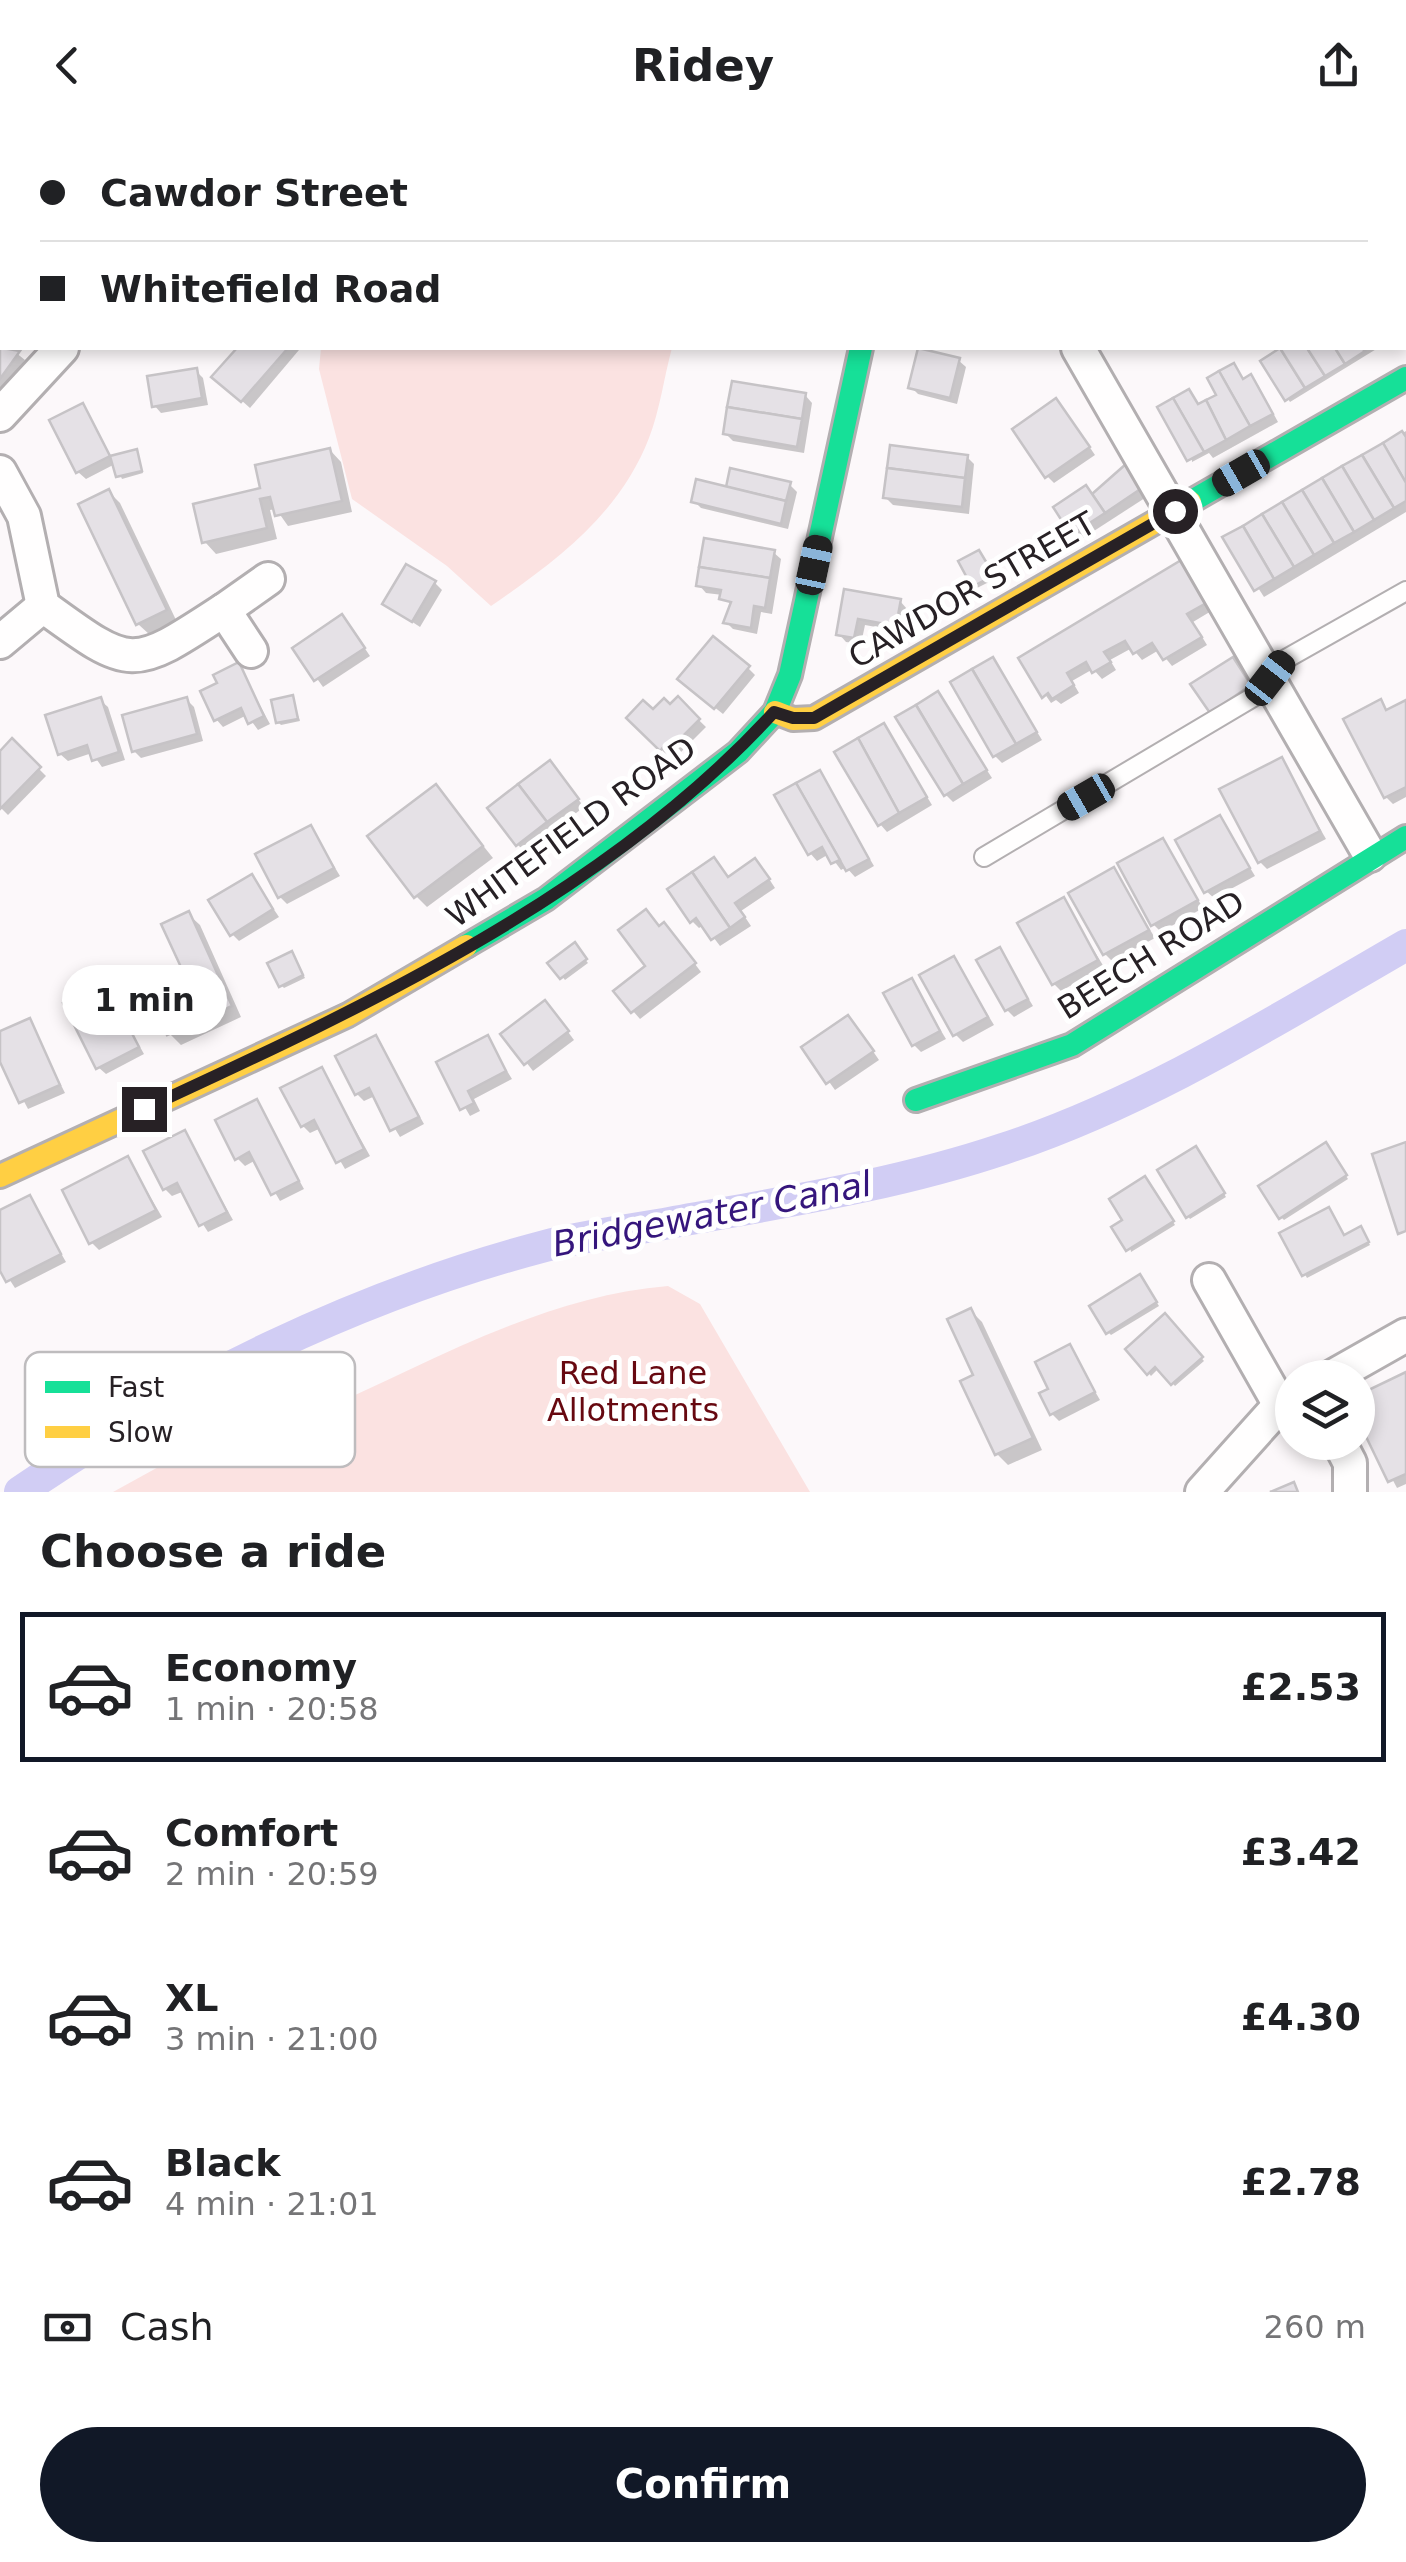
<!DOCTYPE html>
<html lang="en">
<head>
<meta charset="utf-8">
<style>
  body { margin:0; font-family:"DejaVu Sans",sans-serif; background:#f6f6f6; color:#202124; height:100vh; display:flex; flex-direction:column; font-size:38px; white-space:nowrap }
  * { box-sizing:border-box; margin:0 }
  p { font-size:32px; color:#757577 }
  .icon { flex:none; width:55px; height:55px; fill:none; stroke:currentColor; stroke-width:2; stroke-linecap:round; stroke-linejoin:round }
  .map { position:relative; height:1362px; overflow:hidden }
  .details { display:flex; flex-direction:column; background:#fff; flex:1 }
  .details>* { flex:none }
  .top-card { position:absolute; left:0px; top:0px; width:1408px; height:220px; box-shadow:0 5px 15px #0003; display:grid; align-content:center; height:220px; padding:0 40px; background:#fff }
  .controls { position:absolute; left:1275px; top:1230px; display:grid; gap:20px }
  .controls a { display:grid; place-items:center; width:100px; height:100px; border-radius:50%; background:#fff; box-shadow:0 5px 15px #0003; font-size:50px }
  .end { position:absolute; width:45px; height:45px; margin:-22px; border:12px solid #272125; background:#fff; box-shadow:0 0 0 5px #fff }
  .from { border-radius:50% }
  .bubble { position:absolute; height:70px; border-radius:35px; background:#fff; box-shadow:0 5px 15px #0003; font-size:32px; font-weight:700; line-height:70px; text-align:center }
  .car { position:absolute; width:30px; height:60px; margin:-30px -15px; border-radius:12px; box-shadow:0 0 8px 2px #0007; background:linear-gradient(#222 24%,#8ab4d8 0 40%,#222 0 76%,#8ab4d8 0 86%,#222 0) }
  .top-card b { display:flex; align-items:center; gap:35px; height:95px; font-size:38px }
  .top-card b+b { border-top:2px solid #e0e0e0 }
  .top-card i { width:25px; height:25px; background:#202124 }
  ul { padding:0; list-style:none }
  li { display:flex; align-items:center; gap:30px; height:150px; margin:0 20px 15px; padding:0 20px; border:5px solid transparent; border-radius:0px }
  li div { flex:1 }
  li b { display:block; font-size:38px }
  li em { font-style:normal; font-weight:700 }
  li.current { border-color:#111827 }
  li>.icon { width:90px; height:90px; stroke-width:1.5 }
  h2 { padding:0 40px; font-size:45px; line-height:120px }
  .pay { display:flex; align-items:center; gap:25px; height:110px; padding:0 40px; font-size:38px }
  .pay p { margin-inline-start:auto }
  .cta { display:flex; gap:20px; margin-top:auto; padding:20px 40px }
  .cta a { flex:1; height:115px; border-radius:60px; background:#111827; color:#fff; font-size:40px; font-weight:700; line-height:115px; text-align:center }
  header { display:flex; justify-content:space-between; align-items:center; height:130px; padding:0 40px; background:#fff; font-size:45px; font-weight:700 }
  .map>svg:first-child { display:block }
  .green { fill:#fbe2e1 }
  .shadow { fill:#0003 }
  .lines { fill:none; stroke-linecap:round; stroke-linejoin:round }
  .canal { stroke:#d1cdf4; stroke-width:32 }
  .building { fill:#e5e1e6; stroke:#c6c3c6; stroke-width:2.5 }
  .lane-casing { stroke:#b3afb1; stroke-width:22 }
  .street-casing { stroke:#b3afb1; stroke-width:38 }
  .fast-casing { stroke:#b3afb1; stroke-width:28 }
  .slow-casing { stroke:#b3afb1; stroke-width:28 }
  .lane { stroke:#fffefe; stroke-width:18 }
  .street { stroke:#fffefe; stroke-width:32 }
  .fast { stroke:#16e098; stroke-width:22 }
  .slow { stroke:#ffcf43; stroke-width:22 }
  .route { stroke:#272125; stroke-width:12 }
  .labels { text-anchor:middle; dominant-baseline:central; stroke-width:10; stroke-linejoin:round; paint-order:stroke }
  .street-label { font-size:32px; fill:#272125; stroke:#fff }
  .park-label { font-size:32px; fill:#670810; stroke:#fff }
  .water-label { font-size:35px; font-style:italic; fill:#35167c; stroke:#fff }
  .key { fill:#fff; stroke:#bebcbe; stroke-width:2.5 }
  .key-label { font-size:28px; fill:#272125 }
</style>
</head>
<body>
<header><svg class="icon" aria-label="back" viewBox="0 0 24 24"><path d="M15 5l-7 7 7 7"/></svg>Ridey<svg class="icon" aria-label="share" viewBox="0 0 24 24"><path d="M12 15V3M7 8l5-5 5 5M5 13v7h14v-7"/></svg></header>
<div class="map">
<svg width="1406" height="1362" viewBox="0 0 1406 1362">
  <rect width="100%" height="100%" fill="#fcf8fa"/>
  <g class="green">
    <path d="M321,218H672C664,247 660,280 649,308C619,385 556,431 491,476L447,436L352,369L319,239Z"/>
    <path d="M668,1156L700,1174L810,1362H113L298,1260L314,1284C427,1234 543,1166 668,1156Z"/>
  </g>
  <g class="shadow">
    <path d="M1405,86L1406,87V165L1405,164Z"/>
    <path d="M0,210L2,218H10L25,230L0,266Z"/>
    <path d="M240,218L299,220L250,278L215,247Z"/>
    <path d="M1285,218H1378L1290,272L1263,231Z"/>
    <path d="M958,230L966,237L957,274L918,264L911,257Z"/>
    <path d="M1233,236L1245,251L1251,248L1258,255L1278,292L1213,328L1209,323L1192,332L1189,262L1200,276L1219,266Z"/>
    <path d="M196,241L203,248L208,275L161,283L154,275Z"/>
    <path d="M805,265L812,273L804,323L733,311L725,303Z"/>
    <path d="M82,276L112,328L136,322L143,343L122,349L115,334L86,349L78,342Z"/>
    <path d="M1063,278L1095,325L1054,353L1047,346Z"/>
    <path d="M1406,301V382L1264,467L1226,408Z"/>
    <path d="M330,320L341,332L352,382L288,396L276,379L270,380L277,409L216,424L205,412L263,360Z"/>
    <path d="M967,327L974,334L969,384L893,375L886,368Z"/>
    <path d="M1126,337L1148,366L1080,410L1073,403L1093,366Z"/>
    <path d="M790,355L797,362L788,399L701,378L694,371L728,360Z"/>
    <path d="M109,362L120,373L177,492L150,505L138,494Z"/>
    <path d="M773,422L781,429L772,484L761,482L757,504L733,499L726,492L732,476L723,465L706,463L699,455Z"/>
    <path d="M982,426L995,449L977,458L974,456Z"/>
    <path d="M1183,432L1213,480L1193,492L1207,515L1172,536L1159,520L1142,530L1132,518L1110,530L1116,540L1102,549L1093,539L1072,551L1079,563L1061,574L1056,570L1051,573L1021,529Z"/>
    <path d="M435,453L442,460L420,497L385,474Z"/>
    <path d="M846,462L900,471L907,479L903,502L865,495L861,514L846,512L839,504Z"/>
    <path d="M349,495L370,526L323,557L295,518Z"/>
    <path d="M993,530L1042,610L1002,633L995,626Z"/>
    <path d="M1232,530L1257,563L1212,581Z"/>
    <path d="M238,535L270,594L258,600L247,585L223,597L216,589Z"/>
    <path d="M748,538L755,545L723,584L688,556Z"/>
    <path d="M938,564L992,648L953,672L946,665Z"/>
    <path d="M292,568L300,591L281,595L278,592Z"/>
    <path d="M186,569L194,577L203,611L141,628L134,621Z"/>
    <path d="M100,570L108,577L125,630L102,637L92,623L68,631L60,624Z"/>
    <path d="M678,570L706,597L678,625L674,621L668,626L629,588L670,577Z"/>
    <path d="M1380,572L1387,580L1406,572V667L1393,674L1386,667Z"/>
    <path d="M884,596L932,675L887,702L880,694Z"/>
    <path d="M12,612L46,646L8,685L0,677V624Z"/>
    <path d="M1281,630L1326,709L1267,739L1260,732Z"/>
    <path d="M557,641L584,677L525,722L518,715Z"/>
    <path d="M819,643L874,736L855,747L846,737L841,740L829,724L817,731L810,723Z"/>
    <path d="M436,657L493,728L427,777L416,766Z"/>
    <path d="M1220,688L1255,746L1214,768L1206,761Z"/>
    <path d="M311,698L340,746L287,774L280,767Z"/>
    <path d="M1163,711L1203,778L1161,802L1153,794Z"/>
    <path d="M762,738L775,758L741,781L751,796L720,816L704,795L699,798L692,791L729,749Z"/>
    <path d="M1114,740L1155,808L1112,831L1105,824Z"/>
    <path d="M252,747L279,787L239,811L232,804Z"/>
    <path d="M1063,770L1104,837L1061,861L1054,854Z"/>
    <path d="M188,784L200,795L241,887L181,915L169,903L170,840L183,854L190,851Z"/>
    <path d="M659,798L671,802L701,842L640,889L633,881Z"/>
    <path d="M574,816L588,833L565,850L551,833Z"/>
    <path d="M999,820L1033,876L1014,887L1007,880Z"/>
    <path d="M294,827L305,848L284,858L281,855Z"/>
    <path d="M954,829L994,895L963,912L955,904Z"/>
    <path d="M911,851L946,909L921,922L914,915Z"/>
    <path d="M105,855L144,924L106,944L98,937Z"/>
    <path d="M552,880L574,910L533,941L504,904Z"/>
    <path d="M29,891L65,963L28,979L0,926V904Z"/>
    <path d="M855,895L879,930L835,960L804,917Z"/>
    <path d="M376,908L424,994L400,1007L375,966L364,971L357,964Z"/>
    <path d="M487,908L512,949L474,969L480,981L470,986L439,933Z"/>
    <path d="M322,940L370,1026L345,1039L321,998L310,1003L303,996Z"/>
    <path d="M256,972L304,1059L280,1071L256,1030L245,1036L237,1028Z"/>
    <path d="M184,1003L233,1090L208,1102L182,1062L172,1066L165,1059L146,1022Z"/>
    <path d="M1328,1018L1348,1049L1284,1090L1281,1087Z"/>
    <path d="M1199,1022L1226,1067L1190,1089L1188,1086Z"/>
    <path d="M128,1029L162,1087L99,1120L91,1112Z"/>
    <path d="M1148,1052L1175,1095L1131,1122L1125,1091Z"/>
    <path d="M29,1068L66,1132L15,1158L0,1135V1083Z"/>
    <path d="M1363,1102L1370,1115L1307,1148L1283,1104L1344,1107Z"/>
    <path d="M1143,1150L1159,1176L1111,1205L1108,1202Z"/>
    <path d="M971,1181L982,1192L1042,1320L1008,1335L997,1324L976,1246Z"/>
    <path d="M1165,1187L1204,1231L1175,1256L1159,1238L1151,1246L1128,1219Z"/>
    <path d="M1069,1217L1100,1270L1059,1291L1052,1284Z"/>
    <path d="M1406,1244V1354L1397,1358L1358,1284V1267Z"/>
  </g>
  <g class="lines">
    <path class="canal" d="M20,1362C178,1253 359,1165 545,1116C583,1106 624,1101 664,1094C777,1073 893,1056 1003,1019C1146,972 1276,890 1406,815"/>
  </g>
  <g class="building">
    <path d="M229,0H295L296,2H230Z"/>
    <path d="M652,0H708L710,2H649Z"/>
    <path d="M0,207L2,218L20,221L0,249Z"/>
    <path d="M237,218H288L241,272L211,247Z"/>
    <path d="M918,218L960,228L950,268L908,258Z"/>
    <path d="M1280,218L1305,258L1285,271L1260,231Z"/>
    <path d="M1280,218H1307L1325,246L1305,258Z"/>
    <path d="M1307,218H1335L1345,234L1325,246Z"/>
    <path d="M1335,218H1362L1365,221L1345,234Z"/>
    <path d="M1234,233L1243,249L1251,244L1273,284L1250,296L1219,241Z"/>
    <path d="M197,238L202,268L152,277L147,246Z"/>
    <path d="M1219,241L1250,296L1226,310L1206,270L1216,265L1207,248Z"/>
    <path d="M732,251L806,263L802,289L727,277Z"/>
    <path d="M1189,259L1198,274L1206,270L1226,310L1204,322L1173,268Z"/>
    <path d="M1056,268L1090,317L1045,348L1012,299Z"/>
    <path d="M1173,268L1204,322L1187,331L1157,277Z"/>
    <path d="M83,273L110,326L76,343L49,290Z"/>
    <path d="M727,277L802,289L797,317L723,304Z"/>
    <path d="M1402,301L1406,307V353L1383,313Z"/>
    <path d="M1383,313L1406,353V371L1394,378L1362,325Z"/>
    <path d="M890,315L968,325L965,348L887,338Z"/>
    <path d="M330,318L342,371L275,386L270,367L260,369L267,398L202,413L193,374L260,358L255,335Z"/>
    <path d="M137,319L142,341L116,347L110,326Z"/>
    <path d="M1362,325L1394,378L1374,390L1342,336Z"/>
    <path d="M1126,334L1142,358L1105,383L1092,364Z"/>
    <path d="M1342,336L1374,390L1354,402L1322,348Z"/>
    <path d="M730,338L791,352L786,371L726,357Z"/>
    <path d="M887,338L965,348L962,377L883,368Z"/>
    <path d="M1322,348L1354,402L1334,413L1302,360Z"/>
    <path d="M696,349L786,371L781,394L691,372Z"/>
    <path d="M1086,355L1105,383L1071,405L1053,377Z"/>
    <path d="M109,359L167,480L136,495L78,374Z"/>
    <path d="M1302,360L1334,413L1314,425L1282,372Z"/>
    <path d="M1282,372L1314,425L1294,437L1262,384Z"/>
    <path d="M1262,384L1294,437L1274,449L1243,396Z"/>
    <path d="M1243,396L1274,449L1254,461L1222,407Z"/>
    <path d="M704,408L775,420L770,448L699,437Z"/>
    <path d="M979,420L994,445L972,457L958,431Z"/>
    <path d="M1183,429L1208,472L1187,484L1202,507L1163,530L1152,513L1133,524L1125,511L1104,522L1111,532L1092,543L1086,532L1067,543L1074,555L1052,569L1048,563L1042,568L1018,528Z"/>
    <path d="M406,434L436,451L412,492L382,474Z"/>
    <path d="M699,437L770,448L765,478L754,476L751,498L723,493L731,472L719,469L721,460L696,456Z"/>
    <path d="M844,459L901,469L896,496L858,489L854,508L836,505Z"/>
    <path d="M342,484L365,518L314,551L292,518Z"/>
    <path d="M713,506L750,536L714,579L677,549Z"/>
    <path d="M993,527L1037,602L1016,614L972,539Z"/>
    <path d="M1233,527L1251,555L1210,583L1190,554Z"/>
    <path d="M239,532L264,586L248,594L241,578L214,591L200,561L217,553L213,545Z"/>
    <path d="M972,539L1016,614L993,627L950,552Z"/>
    <path d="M938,561L987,640L963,654L916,575Z"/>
    <path d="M293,565L298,589L276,593L271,570Z"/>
    <path d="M678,566L700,589L669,620L665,615L660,621L626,588L643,570L653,579L664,568L670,574Z"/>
    <path d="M101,567L119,622L92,631L87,615L58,625L45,585Z"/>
    <path d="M187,567L197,604L132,622L122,585Z"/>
    <path d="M1381,569L1386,580L1406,570V657L1384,668L1343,589Z"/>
    <path d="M916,575L963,654L944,666L895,587Z"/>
    <path d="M884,593L927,667L899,683L858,608Z"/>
    <path d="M12,608L41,637L0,679V621Z"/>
    <path d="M858,608L899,683L878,696L834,622Z"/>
    <path d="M1282,627L1320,701L1258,733L1219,659Z"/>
    <path d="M550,630L579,669L547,692L518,654Z"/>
    <path d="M820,640L869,729L846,741L796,653Z"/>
    <path d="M796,653L840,730L831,734L822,717L808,725L774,665Z"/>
    <path d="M436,654L483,716L414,768L367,706Z"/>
    <path d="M518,654L547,692L516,716L487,678Z"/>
    <path d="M1220,685L1250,738L1204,763L1175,710Z"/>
    <path d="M311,695L334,738L278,768L255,724Z"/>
    <path d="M1163,708L1198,770L1151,796L1117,733Z"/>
    <path d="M714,727L728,747L755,728L770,749L735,773L745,787L730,798L692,742Z"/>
    <path d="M1114,737L1149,800L1103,825L1068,763Z"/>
    <path d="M692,742L730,798L711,810L696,788L690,793L667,759Z"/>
    <path d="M252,744L273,779L230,806L208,770Z"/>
    <path d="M1064,767L1098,830L1052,855L1017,793Z"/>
    <path d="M646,779L659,796L664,792L696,833L631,883L613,861L645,836L618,800Z"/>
    <path d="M189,781L232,876L167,905L142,849L170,837L178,854L187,850L161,794Z"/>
    <path d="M575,812L587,829L560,849L547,833Z"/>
    <path d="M1000,817L1028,869L1005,881L976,830Z"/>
    <path d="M292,821L303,845L279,857L267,833Z"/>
    <path d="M954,826L988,887L953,906L919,845Z"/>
    <path d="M912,848L940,901L912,916L883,863Z"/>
    <path d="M105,851L139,917L96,939L63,873Z"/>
    <path d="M545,870L569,901L524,935L500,904Z"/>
    <path d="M848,885L874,921L826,954L801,917Z"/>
    <path d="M30,888L60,955L19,973L0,932V901Z"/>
    <path d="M376,905L419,987L390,1001L369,958L355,965L335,926Z"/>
    <path d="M488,905L506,941L468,961L474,973L460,980L436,932Z"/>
    <path d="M322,937L364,1019L336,1033L314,990L301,997L280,958Z"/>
    <path d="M257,969L299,1051L271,1065L249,1022L235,1030L215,990Z"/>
    <path d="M185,1000L227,1082L199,1096L177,1053L163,1060L143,1021Z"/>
    <path d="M1326,1012L1347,1045L1279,1089L1258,1056Z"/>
    <path d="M1406,1012V1101L1398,1104L1372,1024Z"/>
    <path d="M1196,1016L1225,1063L1186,1088L1157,1040Z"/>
    <path d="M128,1026L156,1080L89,1114L62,1060Z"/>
    <path d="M1145,1046L1174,1091L1126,1121L1111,1097L1122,1090L1109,1069Z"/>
    <path d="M30,1065L61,1124L6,1152L0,1141V1080Z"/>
    <path d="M1329,1077L1344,1105L1361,1096L1369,1112L1302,1146L1279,1103Z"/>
    <path d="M1140,1144L1157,1172L1106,1204L1089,1176Z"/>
    <path d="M971,1178L1033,1308L995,1325L960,1251L973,1245L947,1189Z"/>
    <path d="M1165,1183L1203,1227L1171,1255L1155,1237L1147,1245L1125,1219Z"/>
    <path d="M1070,1214L1095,1262L1050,1285L1039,1263L1048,1259L1035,1232Z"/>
    <path d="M1406,1242V1344L1388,1352L1358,1290V1265Z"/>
    <path d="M1294,1352L1298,1362H1270Z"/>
  </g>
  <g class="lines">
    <g class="lane-casing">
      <g id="lane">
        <path d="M1077,2V0"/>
        <path d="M984,727L1255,566L1284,530L1406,461"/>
      </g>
    </g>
    <g class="street-casing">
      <g id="street">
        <path d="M561,0L564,2"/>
        <path d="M1379,0L1386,2"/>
        <path d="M590,2L591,0"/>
        <path d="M1078,218L1370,725"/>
        <path d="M0,285L62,218"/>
        <path d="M0,342L24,386L43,476C132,541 131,541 224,480"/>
        <path d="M0,512L43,476"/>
        <path d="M251,521L224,480L268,449"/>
        <path d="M1209,1150L1280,1275"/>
        <path d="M1330,1248L1406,1205"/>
        <path d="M1339,1312L1350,1333V1362"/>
        <path d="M1202,1362L1280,1275L1292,1268"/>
      </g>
    </g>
    <g class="fast-casing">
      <g id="fast">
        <path d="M1190,372L1406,248"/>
        <path d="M466,816L546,769L738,622L775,582L790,545L861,218"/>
        <path d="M916,970L1072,915L1406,707"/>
      </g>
    </g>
    <g class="slow-casing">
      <g id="slow">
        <path d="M906,0V2"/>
        <path d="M775,582L793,589L814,588L1190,372"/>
        <path d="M0,1046L348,885L466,816"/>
      </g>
    </g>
    <use href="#lane" class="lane"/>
    <use href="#street" class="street"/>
    <use href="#fast" class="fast"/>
    <use href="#slow" class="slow"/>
  </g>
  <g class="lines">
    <path class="route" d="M144,979C365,877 608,764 774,582L793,588H814L1175,381"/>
  </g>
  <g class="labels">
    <g class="street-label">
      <text transform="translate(972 460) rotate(-30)">CAWDOR STREET</text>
      <text transform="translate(571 702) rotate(-36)">WHITEFIELD ROAD</text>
      <text transform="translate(1151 825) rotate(-32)">BEECH ROAD</text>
    </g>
    <g class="park-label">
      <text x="633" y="1243">Red Lane<tspan x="633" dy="37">Allotments</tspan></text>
    </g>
    <g class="water-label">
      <text transform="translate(712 1084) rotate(-11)">Bridgewater Canal</text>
    </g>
  </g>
  <rect x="25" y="1222" width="330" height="115" rx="15" class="key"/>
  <rect x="45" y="1251" width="45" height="12" fill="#16e098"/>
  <rect x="45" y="1296" width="45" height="12" fill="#ffcf43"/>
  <g class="key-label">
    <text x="108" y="1267">Fast</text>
    <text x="108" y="1312">Slow</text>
  </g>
</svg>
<div class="controls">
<a><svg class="icon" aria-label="layers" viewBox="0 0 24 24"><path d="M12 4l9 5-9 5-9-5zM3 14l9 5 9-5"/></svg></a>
</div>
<i class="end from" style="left:1175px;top:381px"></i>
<i class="end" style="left:144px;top:979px"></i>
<div class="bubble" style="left:62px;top:835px;width:165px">1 min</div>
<i class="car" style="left:1241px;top:343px;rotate:240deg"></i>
<i class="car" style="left:814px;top:435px;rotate:12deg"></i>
<i class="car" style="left:1270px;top:548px;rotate:38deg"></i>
<i class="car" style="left:1086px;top:667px;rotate:240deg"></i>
<div class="top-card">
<b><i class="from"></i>Cawdor Street</b>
<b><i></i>Whitefield Road</b>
</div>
</div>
<section class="details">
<h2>Choose a ride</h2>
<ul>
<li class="current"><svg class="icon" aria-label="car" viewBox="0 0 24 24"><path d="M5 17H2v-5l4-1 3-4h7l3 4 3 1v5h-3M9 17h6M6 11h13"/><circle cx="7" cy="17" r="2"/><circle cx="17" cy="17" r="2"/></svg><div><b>Economy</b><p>1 min · 20:58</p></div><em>£2.53</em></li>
<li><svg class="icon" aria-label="car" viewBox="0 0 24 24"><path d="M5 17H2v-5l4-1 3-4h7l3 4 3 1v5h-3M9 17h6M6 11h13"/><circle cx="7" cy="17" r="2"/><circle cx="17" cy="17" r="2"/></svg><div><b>Comfort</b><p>2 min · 20:59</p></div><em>£3.42</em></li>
<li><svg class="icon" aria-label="car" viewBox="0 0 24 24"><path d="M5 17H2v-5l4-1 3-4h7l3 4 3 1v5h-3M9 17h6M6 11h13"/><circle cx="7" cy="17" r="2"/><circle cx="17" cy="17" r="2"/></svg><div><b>XL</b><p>3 min · 21:00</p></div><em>£4.30</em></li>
<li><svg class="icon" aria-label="car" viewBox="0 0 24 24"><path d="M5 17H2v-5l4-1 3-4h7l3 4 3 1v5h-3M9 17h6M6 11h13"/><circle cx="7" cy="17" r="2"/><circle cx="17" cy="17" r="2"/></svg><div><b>Black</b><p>4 min · 21:01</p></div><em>£2.78</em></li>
</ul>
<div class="pay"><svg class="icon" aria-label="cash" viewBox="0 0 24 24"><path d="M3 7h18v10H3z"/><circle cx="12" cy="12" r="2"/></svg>Cash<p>260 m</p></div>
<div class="cta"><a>Confirm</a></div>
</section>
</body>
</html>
